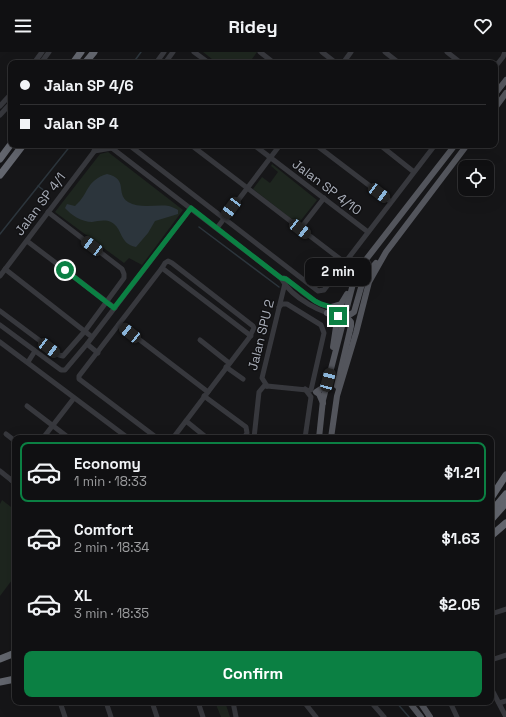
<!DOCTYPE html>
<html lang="en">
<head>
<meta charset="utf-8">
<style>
  body { margin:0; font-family:"Space Grotesk",sans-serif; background:#1e1e20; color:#f1f3f6; height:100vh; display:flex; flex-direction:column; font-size:15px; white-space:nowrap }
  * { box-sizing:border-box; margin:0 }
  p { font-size:13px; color:#9c9d9f }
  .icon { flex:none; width:22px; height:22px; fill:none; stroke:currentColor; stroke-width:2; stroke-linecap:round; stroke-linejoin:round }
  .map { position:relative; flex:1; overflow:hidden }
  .drawer { position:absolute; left:12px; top:383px; width:482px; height:270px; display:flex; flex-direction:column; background:#101012; border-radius:8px; box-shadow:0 4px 16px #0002,0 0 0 1px #303032 }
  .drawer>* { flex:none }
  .banner { position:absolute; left:8px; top:8px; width:490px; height:88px; border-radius:8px; box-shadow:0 4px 16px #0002,0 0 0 1px #303032; display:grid; align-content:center; height:88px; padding:0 12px; background:#101012 }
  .fabs { position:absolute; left:458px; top:108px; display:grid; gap:8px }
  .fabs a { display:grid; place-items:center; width:36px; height:36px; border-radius:8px; background:#101012; box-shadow:0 4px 16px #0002,0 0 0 1px #303032; font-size:20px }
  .end { position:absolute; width:18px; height:18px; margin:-9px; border:5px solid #0b8043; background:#fff; box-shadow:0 0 0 2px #fff }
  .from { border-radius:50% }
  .bubble { position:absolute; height:28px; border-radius:8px; background:#101012; box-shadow:0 4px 16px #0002,0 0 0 1px #303032; font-size:13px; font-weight:800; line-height:28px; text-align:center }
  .car { position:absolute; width:12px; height:24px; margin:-12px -6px; border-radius:5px; box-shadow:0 0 3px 1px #0007; background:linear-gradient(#222 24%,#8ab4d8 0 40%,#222 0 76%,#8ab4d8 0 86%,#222 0) }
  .banner b { display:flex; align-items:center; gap:14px; height:38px; font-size:15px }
  .banner b+b { border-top:1px solid #303032 }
  .banner i { width:10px; height:10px; background:#f1f3f6 }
  ul { padding:7px 0 0; list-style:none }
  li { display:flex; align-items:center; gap:12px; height:60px; margin:0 8px 6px; padding:0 4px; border:2px solid transparent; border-radius:8px }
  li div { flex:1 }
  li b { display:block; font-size:15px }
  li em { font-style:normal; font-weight:800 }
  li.on { border-color:#0b8043 }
  li>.icon { width:36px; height:36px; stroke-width:1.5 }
  .button { display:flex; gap:8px; margin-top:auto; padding:8px 12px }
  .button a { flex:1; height:46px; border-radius:8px; background:#0b8043; color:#fff; font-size:16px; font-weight:800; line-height:46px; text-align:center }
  header { display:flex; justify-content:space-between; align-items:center; height:52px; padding:0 12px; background:#101012; font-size:18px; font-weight:800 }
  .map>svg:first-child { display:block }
  .green { fill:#1e261f }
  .water { fill:#2c353c }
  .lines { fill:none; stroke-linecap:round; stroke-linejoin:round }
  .stream { stroke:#2c353c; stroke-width:1.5 }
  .minor { stroke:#37383d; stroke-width:5 }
  .major { stroke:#53555c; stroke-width:6 }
  .highway { stroke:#63666e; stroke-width:7 }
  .route { stroke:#0b8043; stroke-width:5 }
  .labels { text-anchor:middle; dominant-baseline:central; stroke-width:3; stroke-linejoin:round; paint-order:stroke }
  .street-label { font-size:13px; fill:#a8adb8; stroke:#111113 }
</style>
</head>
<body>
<header><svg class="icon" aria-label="menu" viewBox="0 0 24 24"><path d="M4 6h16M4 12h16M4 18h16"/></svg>Ridey<svg class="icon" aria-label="heart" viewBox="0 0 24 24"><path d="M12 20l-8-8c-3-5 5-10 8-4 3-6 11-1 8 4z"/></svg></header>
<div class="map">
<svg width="506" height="665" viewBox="0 0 506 665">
  <rect width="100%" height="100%" fill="#161618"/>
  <g class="green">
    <path d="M203,0H257L249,11H217Z"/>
    <path d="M108,100L183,158L142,213L129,206L124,211L55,160L100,102Z"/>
    <path d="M272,112L317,148L298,172L253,137L262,125L270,131L278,120L271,114Z"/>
    <path d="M2,448L15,458V524L0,544V452Z"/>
    <path d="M215,650H225L230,665H221Z"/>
  </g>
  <path class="water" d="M107,122C129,127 115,141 128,150C140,157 157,152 169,154C172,155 175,156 178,158V162L155,169L148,181L136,195C119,192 123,176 111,170C105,167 98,169 92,170C82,170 71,163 65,156L67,152L75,154C90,141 85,129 107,122Z"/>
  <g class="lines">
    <g class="stream">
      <path d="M133,11L141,0"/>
      <path d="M38,134L49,142"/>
      <path d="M199,175L279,235"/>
      <path d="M0,182L71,93"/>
      <path d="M396,650L409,665"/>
    </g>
    <g class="minor">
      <path d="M194,0L209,11"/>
      <path d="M260,0L274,11"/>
      <path d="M322,0L336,11"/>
      <path d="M385,0L399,11"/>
      <path d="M447,0L461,11"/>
      <path d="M34,11L42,0"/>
      <path d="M41,11L49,0"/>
      <path d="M156,11L164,0"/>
      <path d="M165,11L173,0"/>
      <path d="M343,11L351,0"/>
      <path d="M495,15L503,5L505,0"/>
      <path d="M0,54L11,42"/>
      <path d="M0,63L11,51"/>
      <path d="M108,93L281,226C291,245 324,265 345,263"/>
      <path d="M129,93L318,239L324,238L435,93"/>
      <path d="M191,93L344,210"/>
      <path d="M254,93L368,180"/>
      <path d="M316,93L391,150"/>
      <path d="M380,93L414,120"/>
      <path d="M94,99L112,96"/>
      <path d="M217,176L280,93"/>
      <path d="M300,177L324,146"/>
      <path d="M27,189L115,256"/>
      <path d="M162,216L165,211L168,209L172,211L253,274L254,276L249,286L173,386"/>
      <path d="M5,217L92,285"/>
      <path d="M0,224L99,93"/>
      <path d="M284,226L286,227C297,235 308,246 320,252C329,256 338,255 345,263"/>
      <path d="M279,255L282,252H287L321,273L324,281L311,338"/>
      <path d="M0,259L59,303L63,304L85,279L124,226V222L122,217L48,160"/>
      <path d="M119,272L208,340"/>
      <path d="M0,273L61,318H65L87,292L191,156"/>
      <path d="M200,288L229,311"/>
      <path d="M0,290L128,386"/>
      <path d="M87,292L98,301"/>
      <path d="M28,310L35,299"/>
      <path d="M226,315L243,327"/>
      <path d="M267,334L262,326L286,227"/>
      <path d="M267,334L307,338"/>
      <path d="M305,337L311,345L305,386"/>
      <path d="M204,344L246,375L247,381L244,386"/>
      <path d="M27,354L69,386"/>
      <path d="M186,369L207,386"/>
      <path d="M6,382L15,389"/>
      <path d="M43,386L74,346"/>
      <path d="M157,386L79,327V324L162,216L251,284"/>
      <path d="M254,386L259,340L264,334H267"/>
      <path d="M0,419L15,431"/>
      <path d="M11,428L15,423"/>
      <path d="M491,562L506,557"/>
      <path d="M491,608L506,603"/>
      <path d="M491,636L506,665"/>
      <path d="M106,650L111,665"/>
      <path d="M152,650L157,665"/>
      <path d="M198,650L203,665"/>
      <path d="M233,650L236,665"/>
      <path d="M304,650L316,665"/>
      <path d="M371,650L384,665"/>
      <path d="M450,650L457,665"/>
      <path d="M499,651L506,649"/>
      <path d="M61,653L65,665"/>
    </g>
    <g class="major">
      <path d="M495,42L506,28"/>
      <path d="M495,56L506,41"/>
      <path d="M331,255L341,252L347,242"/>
      <path d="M327,261L333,264L337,268L333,295"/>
      <path d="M345,263L351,262L354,260L364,225L376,211"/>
      <path d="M337,334L351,274V270L345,263"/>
      <path d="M323,351L319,342L316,340L327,333"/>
      <path d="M319,386L323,348L355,224L361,214L455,93"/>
      <path d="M331,386L337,344L356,281L369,230L386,200L467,93"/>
      <path d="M409,650L421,665"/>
      <path d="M420,650L430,665"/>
    </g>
    <g class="highway">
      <path d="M73,11L81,0"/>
      <path d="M85,11L94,0"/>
      <path d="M0,107L11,92"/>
      <path d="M0,123L23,93"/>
      <path d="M491,446L506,423"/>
      <path d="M491,460L506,442"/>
      <path d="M491,468L506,451"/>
      <path d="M491,484L506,471"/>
      <path d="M0,607L15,601"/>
      <path d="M0,630L15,627"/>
    </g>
  </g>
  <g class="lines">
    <path class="route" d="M65,218L114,256L191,156L281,226L286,227L315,249L321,252L340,258L345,263L338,264"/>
  </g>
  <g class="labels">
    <g class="street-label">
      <text transform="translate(327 135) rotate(37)">Jalan SP 4/10</text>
      <text transform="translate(40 152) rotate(-53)">Jalan SP 4/1</text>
      <text transform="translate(261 283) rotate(-76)">Jalan SPU 2</text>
    </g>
  </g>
</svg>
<div class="fabs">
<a><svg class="icon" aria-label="locate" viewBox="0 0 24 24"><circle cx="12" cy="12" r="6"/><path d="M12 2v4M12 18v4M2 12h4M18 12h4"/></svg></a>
</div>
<i class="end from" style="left:65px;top:218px"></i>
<i class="end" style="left:338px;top:264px"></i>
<div class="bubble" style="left:305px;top:206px;width:66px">2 min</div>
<i class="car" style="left:379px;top:141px;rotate:127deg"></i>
<i class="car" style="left:231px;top:156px;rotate:217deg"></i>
<i class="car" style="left:300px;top:177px;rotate:128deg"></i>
<i class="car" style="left:92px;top:194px;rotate:307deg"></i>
<i class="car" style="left:130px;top:281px;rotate:309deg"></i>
<i class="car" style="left:49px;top:296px;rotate:127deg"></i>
<i class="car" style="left:328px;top:328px;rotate:15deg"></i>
<div class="banner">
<b><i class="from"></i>Jalan SP 4/6</b>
<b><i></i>Jalan SP 4</b>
</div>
<section class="drawer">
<ul>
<li class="on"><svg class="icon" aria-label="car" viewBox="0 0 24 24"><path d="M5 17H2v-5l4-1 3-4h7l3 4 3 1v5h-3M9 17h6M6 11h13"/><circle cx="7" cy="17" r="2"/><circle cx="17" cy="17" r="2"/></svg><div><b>Economy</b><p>1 min · 18:33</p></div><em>$1.21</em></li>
<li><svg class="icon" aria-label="car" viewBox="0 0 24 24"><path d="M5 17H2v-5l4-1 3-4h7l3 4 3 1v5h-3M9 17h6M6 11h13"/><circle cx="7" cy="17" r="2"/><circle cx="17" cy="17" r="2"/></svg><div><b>Comfort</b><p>2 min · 18:34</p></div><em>$1.63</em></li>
<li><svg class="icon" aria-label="car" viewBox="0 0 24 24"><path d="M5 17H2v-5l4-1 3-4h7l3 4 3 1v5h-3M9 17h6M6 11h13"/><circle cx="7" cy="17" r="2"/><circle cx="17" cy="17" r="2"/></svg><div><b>XL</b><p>3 min · 18:35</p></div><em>$2.05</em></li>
</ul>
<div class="button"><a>Confirm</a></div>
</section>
</div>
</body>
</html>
